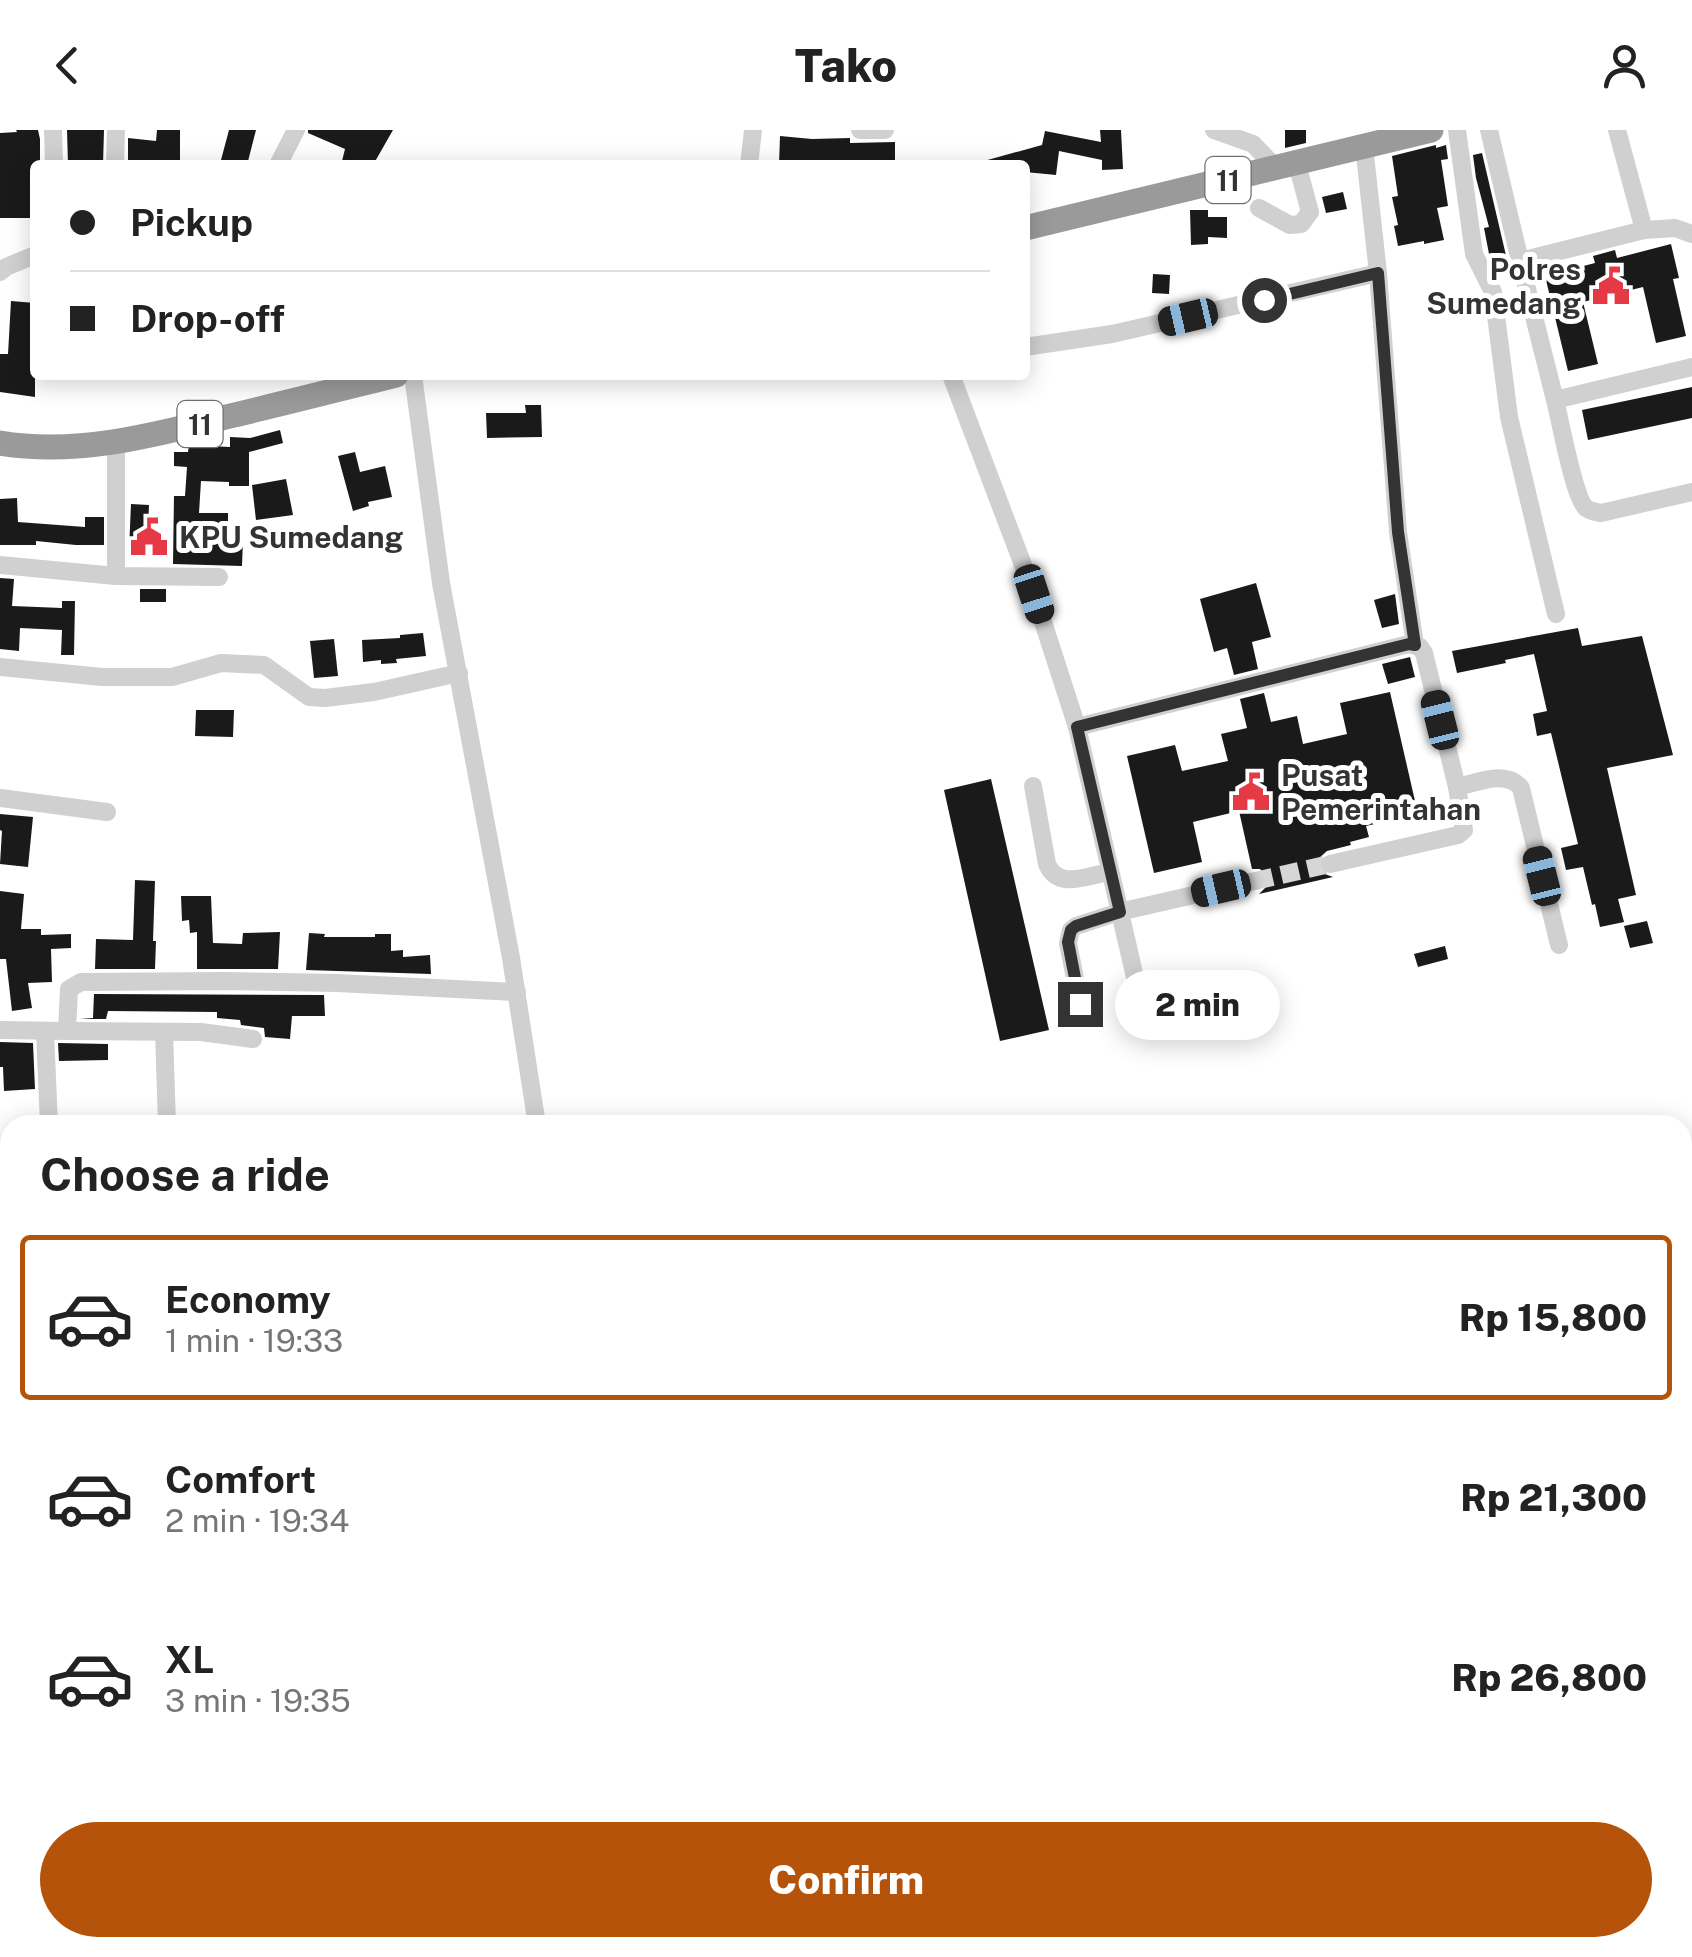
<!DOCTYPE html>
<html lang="en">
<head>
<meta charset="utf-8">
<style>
  body { margin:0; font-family:"Public Sans",sans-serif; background:#f2f2f2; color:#222; height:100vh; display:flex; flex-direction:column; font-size:38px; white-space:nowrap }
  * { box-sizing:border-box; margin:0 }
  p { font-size:32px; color:#767676 }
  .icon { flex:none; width:55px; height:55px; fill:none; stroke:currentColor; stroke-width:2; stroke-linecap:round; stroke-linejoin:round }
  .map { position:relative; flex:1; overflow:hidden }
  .panel { position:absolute; left:0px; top:985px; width:1692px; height:842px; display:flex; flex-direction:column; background:#fff; border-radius:30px 30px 0 0; box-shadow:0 5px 25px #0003 }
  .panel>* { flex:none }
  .guide { position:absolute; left:30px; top:30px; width:1000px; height:220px; border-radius:10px; box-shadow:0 5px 25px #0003; display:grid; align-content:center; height:220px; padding:0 40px; background:#fff }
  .end { position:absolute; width:45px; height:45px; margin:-22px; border:12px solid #333; background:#fff; box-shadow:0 0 0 5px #fff }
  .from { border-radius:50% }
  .bubble { position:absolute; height:70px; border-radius:35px; background:#fff; box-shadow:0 5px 25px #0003; font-size:32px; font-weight:800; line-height:70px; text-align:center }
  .car { position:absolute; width:30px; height:60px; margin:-30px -15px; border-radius:12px; box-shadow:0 0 8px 2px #0007; background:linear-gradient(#222 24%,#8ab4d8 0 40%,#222 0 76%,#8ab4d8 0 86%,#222 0) }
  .guide b { display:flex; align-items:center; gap:35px; height:95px; font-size:38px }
  .guide b+b { border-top:2px solid #e0e0e0 }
  .guide i { width:25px; height:25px; background:#222 }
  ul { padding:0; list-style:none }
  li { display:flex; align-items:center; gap:30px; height:165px; margin:0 20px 15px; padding:0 20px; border:5px solid transparent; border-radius:10px }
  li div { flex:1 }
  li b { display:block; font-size:38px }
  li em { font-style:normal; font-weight:800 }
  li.active { border-color:#b45309 }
  li>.icon { width:90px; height:90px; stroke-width:1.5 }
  h2 { padding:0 40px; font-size:45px; line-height:120px }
  .cta { display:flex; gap:20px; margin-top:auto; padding:20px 40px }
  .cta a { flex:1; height:115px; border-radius:60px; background:#b45309; color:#fff; font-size:40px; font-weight:800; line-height:115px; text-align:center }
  header { display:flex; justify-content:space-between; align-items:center; height:130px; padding:0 40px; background:#fff; font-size:45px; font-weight:800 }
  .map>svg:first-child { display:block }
  .building { fill:#1a1a1a }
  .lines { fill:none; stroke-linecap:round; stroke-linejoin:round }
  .minor-tunnel { stroke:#d6d6d6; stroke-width:18; stroke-dasharray:18 9; stroke-linecap:butt }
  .minor { stroke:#d0d0d0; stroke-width:18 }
  .highway { stroke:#9a9a9a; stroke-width:25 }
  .route { stroke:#333; stroke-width:12 }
  .labels { text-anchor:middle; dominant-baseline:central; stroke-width:10; stroke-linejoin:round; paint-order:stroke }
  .shield { fill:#fff; stroke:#707070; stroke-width:2.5 }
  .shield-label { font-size:28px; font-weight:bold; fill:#333 }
  .poi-label { font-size:30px; font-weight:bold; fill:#333; stroke:#fff; text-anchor:start }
</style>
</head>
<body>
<header><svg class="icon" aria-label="back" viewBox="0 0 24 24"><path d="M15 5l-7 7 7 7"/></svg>Tako<svg class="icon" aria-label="person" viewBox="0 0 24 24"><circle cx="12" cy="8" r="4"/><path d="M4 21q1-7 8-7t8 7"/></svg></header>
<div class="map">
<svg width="1692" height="1827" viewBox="0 0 1692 1827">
  <rect width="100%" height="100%" fill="#fff"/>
  <g class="building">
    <path d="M16,0H38L40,9V35H35V88H0V3L17,2Z"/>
    <path d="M67,0H104L103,35H68Z"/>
    <path d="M157,0H180V35H128V8L156,11Z"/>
    <path d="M229,0H256L247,35L221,30Z"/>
    <path d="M308,0H393L373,35H341L345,19L308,3Z"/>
    <path d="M1100,0H1121L1123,39L1102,40V30L1059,21L1056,45L1025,42V35H984V31L1042,15L1045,1L1101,12Z"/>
    <path d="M1285,0H1306V13L1285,18Z"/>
    <path d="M780,6L812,9L850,8V13L895,12V33L779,35Z"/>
    <path d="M1436,15V18L1446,15L1448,29L1441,30L1448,76L1437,78L1444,110L1424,114V111L1398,116L1394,96L1398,95L1392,67L1398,66L1392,26Z"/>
    <path d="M1482,23L1508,134L1494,137L1490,129L1484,98L1489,97L1476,48L1473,25Z"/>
    <path d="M1343,62L1347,79L1326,83L1322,67Z"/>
    <path d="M1190,80H1208V87H1227V108L1208,107V114L1191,115Z"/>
    <path d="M1671,114L1679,148L1673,149L1686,206L1656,213L1643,157L1583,172L1598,234L1568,241L1545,146L1595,133L1593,126L1615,120L1617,128Z"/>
    <path d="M1153,144L1170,145L1169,164L1152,163Z"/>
    <path d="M11,171L35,173V267L0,262V224H8Z"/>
    <path d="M1692,257V288L1588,310L1582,280Z"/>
    <path d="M525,275H541L542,307L487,308L486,283H526Z"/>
    <path d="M280,300L283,313L249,322V356H229V352L201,351L199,383H228V409H243L242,436L173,434L174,366H185L187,337L174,336V322H188L189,315L230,317V307L250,308Z"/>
    <path d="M355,322L360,342L385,336L392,367L368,372L369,376L353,381L338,326Z"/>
    <path d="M286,349L293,385L256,390L252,355Z"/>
    <path d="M17,368L18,392L85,397V387H104V415H76L36,411V415H0V369Z"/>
    <path d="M131,374L149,375L147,421L129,420Z"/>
    <path d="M0,448L14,449L12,476L62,478V471H75L74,525H61L62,500L20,498L19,521L0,519Z"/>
    <path d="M1256,453L1271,507L1252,512L1258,539L1234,545L1227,518L1214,522L1200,469Z"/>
    <rect x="140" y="459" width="26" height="13"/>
    <path d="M1395,464L1399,494L1382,498L1374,470Z"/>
    <path d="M1578,498L1582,516L1642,506L1673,625L1607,638L1636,765L1618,769L1624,792L1600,797L1595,774L1592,775L1583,737L1566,740L1561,718L1578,714L1551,603L1537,606L1533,584L1547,581L1534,524L1505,530L1506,533L1457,543L1452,521Z"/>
    <path d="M423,503L426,526L396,529L397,533L381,534V530L363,532L362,510L400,508V505Z"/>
    <path d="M334,509L338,546L314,548L310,511Z"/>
    <path d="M1410,527L1415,547L1388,554L1382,534Z"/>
    <path d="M1390,562L1418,684L1366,696L1369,707L1350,712L1351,715L1327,721L1318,729V738L1322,743L1333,747L1259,764L1267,756V747L1260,739H1252L1239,681L1193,692L1202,732L1154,743L1127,626L1175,615L1182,641L1228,631L1221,604L1247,598L1240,569L1264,563L1271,592L1297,586L1303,614L1347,604L1340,573Z"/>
    <path d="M196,580H234L233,607L195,606Z"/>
    <path d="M991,649L1049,900L1000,911L944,660Z"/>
    <path d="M0,684L33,687L28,737L0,734L2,701L0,700Z"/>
    <path d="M135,750L155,751L153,811H156L155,839H95L96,809L133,810Z"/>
    <path d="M0,761L24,764L21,799H41V805L71,804V818L51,819L52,852L28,853L32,878L12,881L6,829H0Z"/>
    <path d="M181,766H211L213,813L242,814L243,803L280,802L278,839H197V802L190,803L189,790L182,791Z"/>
    <path d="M1647,791L1653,813L1630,818L1624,796Z"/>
    <path d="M309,803L325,804L324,807H375V804H391V821L403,820V827L430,825L431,844L306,840Z"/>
    <path d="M1445,816L1448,829L1418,837L1414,824Z"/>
    <path d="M94,864L324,865L325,886H292L290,909L265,907L264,898L241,895L240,890L217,888V882L108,881L106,889H80L93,888Z"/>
    <path d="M0,912L33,913L35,959L4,961L3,937H0Z"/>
    <path d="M58,913L108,914V930L59,931Z"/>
  </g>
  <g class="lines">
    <path class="minor-tunnel" d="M1255,751L1330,734"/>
    <g class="minor">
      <path d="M53,0L54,35"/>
      <path d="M860,0H885"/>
      <path d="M1214,0L1253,14L1277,39"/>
      <path d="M1457,0L1474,124L1493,162L1509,287L1556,484"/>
      <path d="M1489,0L1520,131L1644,100L1675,98L1692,104"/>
      <path d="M1617,0L1644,100"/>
      <path d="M1364,16L1378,143L1398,402L1415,515"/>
      <path d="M115,35L116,0"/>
      <path d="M278,35L296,0"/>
      <path d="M749,35L753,0"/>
      <path d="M1259,78L1290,95L1301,94L1310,82L1297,34"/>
      <path d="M1520,131L1555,270L1692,237"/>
      <path d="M0,142L6,137L35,125"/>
      <path d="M1025,217L1112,204L1378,143"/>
      <path d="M413,245L441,453L511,828L537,995"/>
      <path d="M951,245L1034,464L1077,597L1147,899"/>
      <path d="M1555,270C1560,289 1574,368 1586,378C1590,381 1595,382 1601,383L1692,362"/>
      <path d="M116,312V446"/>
      <path d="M0,435L116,446L219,447"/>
      <path d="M0,537L102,547H172L221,533L264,535L309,567L325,568L374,562L459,543"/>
      <path d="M1077,597L1409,514L1420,517L1424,523L1457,657L1464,700L1458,705L1330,734"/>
      <path d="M1033,656L1047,734C1058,760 1086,746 1109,742"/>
      <path d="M1457,657C1477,653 1506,639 1521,658L1559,815"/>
      <path d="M0,668L107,682"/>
      <path d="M1080,874L1068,813L1071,800L1076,796L1119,782L1255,751"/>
      <path d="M0,900L67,901L69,859L81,852L224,851L337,853L517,862"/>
      <path d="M45,901L49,995"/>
      <path d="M67,901L201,902L253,909"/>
      <path d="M164,902L167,995"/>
      <path d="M0,1157L10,1156"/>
      <path d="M1682,1325L1692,1322"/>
      <path d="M0,1513H10"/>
      <path d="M1682,1711L1692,1713"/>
      <path d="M22,1818V1827"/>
      <path d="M462,1818L463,1827"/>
      <path d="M1300,1818L1302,1827"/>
      <path d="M94,1827V1818"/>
      <path d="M171,1827V1818"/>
      <path d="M908,1827L924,1818"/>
      <path d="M1593,1827L1596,1818"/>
    </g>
    <g class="highway">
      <path d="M1025,98L1431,0"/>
      <path d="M0,313C77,326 156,305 230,286C285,273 340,259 396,245"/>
    </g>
  </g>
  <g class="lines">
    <path class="route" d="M1080,874L1068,812L1071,800L1076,796L1120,782L1077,597L1409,514L1415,515L1398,402L1378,143L1264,170"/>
  </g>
  <defs>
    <g id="civic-bare" transform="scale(3)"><path d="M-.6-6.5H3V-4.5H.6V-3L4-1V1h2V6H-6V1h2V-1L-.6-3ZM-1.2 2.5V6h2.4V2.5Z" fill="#e63946" stroke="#fff" stroke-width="2.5" paint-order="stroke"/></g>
  </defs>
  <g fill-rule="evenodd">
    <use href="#civic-bare" x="1611" y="156"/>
    <use href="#civic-bare" x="149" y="407"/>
    <use href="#civic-bare" x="1251" y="662"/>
  </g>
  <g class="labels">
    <g class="shield">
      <rect x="1205.5" y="27" width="45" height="46" rx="8"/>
      <rect x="177.5" y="271" width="45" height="46" rx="8"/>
    </g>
    <g class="shield-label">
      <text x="1228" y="50">11</text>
      <text x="200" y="294">11</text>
    </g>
    <g class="poi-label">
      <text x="1581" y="139" text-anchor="end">Polres<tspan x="1581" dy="34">Sumedang</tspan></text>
      <text x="179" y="407">KPU Sumedang</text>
      <text x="1281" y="645">Pusat<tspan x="1281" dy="34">Pemerintahan</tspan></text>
    </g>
  </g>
</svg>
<i class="end from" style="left:1264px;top:170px"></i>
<i class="end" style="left:1080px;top:874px"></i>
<div class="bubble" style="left:1115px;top:840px;width:165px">2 min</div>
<i class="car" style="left:1188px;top:187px;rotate:257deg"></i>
<i class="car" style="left:1034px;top:464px;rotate:162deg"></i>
<i class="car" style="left:1440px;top:590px;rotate:346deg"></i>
<i class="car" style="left:1542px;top:746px;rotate:346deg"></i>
<i class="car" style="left:1221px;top:758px;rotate:257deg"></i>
<div class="guide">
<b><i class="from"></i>Pickup</b>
<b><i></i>Drop-off</b>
</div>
<section class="panel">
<h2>Choose a ride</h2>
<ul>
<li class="active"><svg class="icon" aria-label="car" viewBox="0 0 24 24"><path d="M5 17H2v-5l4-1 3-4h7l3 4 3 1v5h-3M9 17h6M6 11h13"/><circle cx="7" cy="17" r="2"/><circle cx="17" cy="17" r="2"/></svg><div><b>Economy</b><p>1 min · 19:33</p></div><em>Rp 15,800</em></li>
<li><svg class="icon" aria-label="car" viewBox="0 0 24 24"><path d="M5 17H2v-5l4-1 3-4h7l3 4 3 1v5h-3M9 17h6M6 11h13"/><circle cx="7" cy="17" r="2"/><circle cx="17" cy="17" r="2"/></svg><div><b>Comfort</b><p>2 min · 19:34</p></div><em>Rp 21,300</em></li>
<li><svg class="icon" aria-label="car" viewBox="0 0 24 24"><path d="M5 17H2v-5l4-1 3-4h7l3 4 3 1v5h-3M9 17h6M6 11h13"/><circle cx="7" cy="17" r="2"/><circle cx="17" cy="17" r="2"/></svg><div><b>XL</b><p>3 min · 19:35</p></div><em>Rp 26,800</em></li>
</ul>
<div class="cta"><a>Confirm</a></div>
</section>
</div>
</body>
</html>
